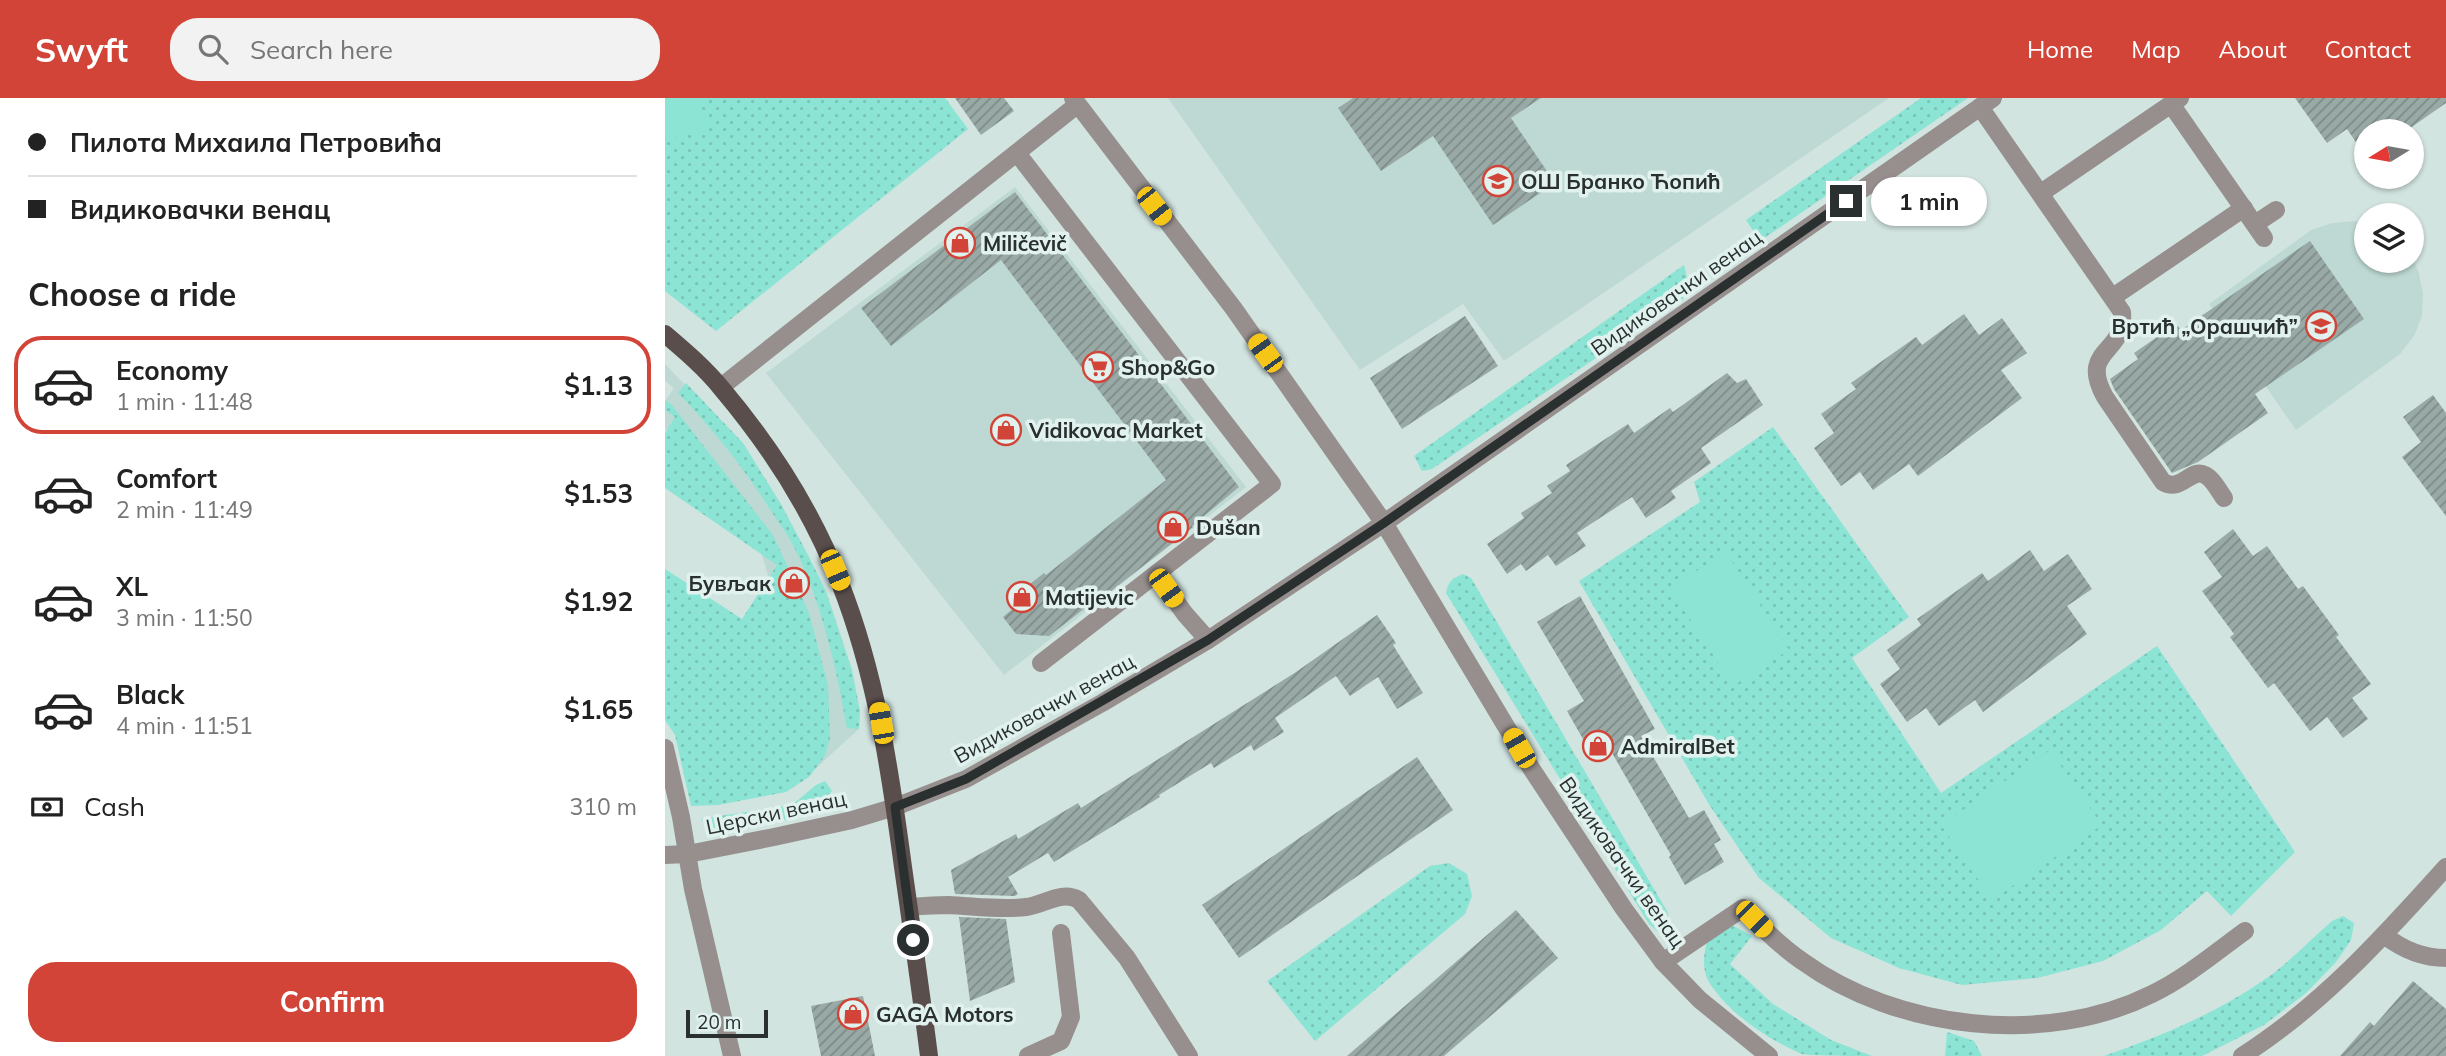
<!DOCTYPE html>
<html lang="en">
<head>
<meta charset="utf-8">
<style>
  body { margin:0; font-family:Mulish,sans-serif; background:#f2f2f2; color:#222; height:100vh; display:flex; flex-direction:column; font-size:26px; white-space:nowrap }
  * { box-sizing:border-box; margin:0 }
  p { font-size:23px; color:#767676 }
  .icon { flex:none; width:38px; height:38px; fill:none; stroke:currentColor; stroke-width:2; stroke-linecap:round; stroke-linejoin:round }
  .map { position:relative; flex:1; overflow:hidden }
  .panel { display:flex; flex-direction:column; background:#fff; width:665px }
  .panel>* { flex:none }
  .banner { display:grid; align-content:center; height:154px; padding:0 28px; background:#fff }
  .needle { width:46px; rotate:259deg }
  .tools { position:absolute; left:1689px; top:21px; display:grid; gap:14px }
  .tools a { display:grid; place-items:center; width:70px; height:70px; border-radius:50%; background:#fff; box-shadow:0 2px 5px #0004; font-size:35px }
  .scale { position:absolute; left:21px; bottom:18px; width:82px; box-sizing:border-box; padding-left:7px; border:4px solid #29302f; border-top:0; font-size:19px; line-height:24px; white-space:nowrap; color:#29302f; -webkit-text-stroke:5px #e0f1ee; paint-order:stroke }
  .end { position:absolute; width:32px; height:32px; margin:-16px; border:9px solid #29302f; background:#fff; box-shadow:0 0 0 4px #fff }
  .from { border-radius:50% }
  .bubble { position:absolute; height:49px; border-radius:24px; background:#fff; box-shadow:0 2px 5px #0004; font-size:23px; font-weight:700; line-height:49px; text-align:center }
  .car { position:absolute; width:21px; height:42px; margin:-21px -10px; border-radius:9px; box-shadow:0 0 5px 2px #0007; background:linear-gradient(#f5c518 24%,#345 0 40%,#f5c518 0 76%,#345 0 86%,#f5c518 0) }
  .banner b { display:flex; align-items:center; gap:24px; height:66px; font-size:26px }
  .banner b+b { border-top:2px solid #e0e0e0 }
  .banner i { width:18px; height:18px; background:#222 }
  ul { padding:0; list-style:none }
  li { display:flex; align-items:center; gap:21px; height:98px; margin:0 14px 10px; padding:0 14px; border:4px solid transparent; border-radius:28px }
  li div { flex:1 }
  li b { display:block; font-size:26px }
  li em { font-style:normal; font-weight:700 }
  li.active { border-color:#d24437 }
  li>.icon { width:63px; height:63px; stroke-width:1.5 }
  h2 { padding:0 28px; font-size:32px; line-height:84px }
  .pay { display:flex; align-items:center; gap:18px; height:77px; padding:0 28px; font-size:26px }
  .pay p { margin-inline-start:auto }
  .button { display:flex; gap:14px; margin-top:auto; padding:14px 28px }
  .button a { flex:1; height:80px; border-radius:28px; background:#d24437; color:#fff; font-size:28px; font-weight:700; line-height:80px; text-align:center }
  header { display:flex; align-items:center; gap:42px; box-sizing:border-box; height:98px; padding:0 35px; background:#d24437; color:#fff }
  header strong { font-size:33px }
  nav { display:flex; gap:38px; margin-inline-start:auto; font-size:24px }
  .search { width:490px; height:63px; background:#f2f2f2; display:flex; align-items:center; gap:18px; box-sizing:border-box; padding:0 24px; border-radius:28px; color:#767676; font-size:26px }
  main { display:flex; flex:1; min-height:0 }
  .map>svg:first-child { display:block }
  .built { fill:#bed9d3 }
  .grass { fill:url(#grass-dots) }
  .garden { fill:#8be4d4 }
  .building { fill:url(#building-hatch) }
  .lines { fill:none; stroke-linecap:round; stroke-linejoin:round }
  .minor { stroke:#968f8e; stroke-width:18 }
  .major { stroke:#5a4e4c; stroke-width:18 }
  .route { stroke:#29302f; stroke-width:9 }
  .labels { text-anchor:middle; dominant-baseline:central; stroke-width:7; stroke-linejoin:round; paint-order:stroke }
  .poi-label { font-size:21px; font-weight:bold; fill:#29302f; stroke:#e0f1ee; text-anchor:start }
  .street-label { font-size:21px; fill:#29302f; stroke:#e0f1ee }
</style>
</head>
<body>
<header>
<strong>Swyft</strong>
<div class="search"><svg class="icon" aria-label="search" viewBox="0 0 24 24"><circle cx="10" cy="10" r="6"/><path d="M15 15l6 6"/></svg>Search here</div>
<nav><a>Home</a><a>Map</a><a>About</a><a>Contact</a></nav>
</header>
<main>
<section class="panel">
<div class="banner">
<b><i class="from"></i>Пилота Михаила Петровића</b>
<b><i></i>Видиковачки венац</b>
</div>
<h2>Choose a ride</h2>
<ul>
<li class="active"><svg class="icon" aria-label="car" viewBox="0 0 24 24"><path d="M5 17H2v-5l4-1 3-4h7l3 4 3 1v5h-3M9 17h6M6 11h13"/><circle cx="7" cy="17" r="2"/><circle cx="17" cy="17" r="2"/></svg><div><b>Economy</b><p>1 min · 11:48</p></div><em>$1.13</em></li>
<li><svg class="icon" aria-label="car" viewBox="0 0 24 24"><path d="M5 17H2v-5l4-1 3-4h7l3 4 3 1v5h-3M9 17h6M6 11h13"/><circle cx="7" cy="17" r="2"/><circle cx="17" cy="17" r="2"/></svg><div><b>Comfort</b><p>2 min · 11:49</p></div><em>$1.53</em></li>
<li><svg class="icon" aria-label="car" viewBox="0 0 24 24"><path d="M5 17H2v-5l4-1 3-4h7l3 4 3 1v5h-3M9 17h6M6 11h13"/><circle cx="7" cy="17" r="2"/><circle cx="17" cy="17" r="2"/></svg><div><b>XL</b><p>3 min · 11:50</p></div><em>$1.92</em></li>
<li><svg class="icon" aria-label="car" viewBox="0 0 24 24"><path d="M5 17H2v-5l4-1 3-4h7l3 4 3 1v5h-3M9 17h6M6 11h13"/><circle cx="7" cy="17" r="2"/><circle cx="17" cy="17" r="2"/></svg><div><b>Black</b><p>4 min · 11:51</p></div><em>$1.65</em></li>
</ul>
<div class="pay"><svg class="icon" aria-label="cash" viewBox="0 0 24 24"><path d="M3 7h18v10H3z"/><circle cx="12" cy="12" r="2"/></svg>Cash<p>310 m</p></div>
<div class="button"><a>Confirm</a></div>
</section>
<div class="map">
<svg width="1781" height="958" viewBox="0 0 1781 958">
  <defs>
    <pattern id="grass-dots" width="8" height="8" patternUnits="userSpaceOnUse" patternTransform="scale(1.75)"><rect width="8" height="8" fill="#8be4d4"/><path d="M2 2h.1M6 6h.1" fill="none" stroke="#78c4b6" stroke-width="1.8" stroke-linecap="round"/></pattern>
    <pattern id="building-hatch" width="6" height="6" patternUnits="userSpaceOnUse" patternTransform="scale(1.75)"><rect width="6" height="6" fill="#99aaa6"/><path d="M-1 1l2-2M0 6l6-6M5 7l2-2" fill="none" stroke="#7d8b88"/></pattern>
  </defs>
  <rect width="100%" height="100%" fill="#d2e4e0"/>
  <g class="built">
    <path d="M503,0H1224L839,263L798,206L695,272Z"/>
    <path d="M350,89L581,389L339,577L101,275Z"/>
    <path d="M1689,123L1701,126V163H1746L1747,159L1754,175L1758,196L1757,218L1749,238L1735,256L1631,332L1544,206L1646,132L1667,125Z"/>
    <path d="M0,266L81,350L169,524L194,631L150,671L116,519L94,448L0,330V303L9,290L0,283Z"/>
  </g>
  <g class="grass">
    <path d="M0,0H280L303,31L51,233L0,193Z"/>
    <path d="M1256,0H1303L1095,143L1081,122Z"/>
    <path d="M1019,167L1022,180L1018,201L767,371L757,373L749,358Z"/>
    <path d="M21,285L78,345L116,406L144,459L161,493L187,572L195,613L194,631L182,630C171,569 157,505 129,449C123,437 114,425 106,413C79,370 48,331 13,295Z"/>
    <path d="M0,302L6,306L108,437L144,515L163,587L165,640L160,658L144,679L121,694L53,707L26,708L10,637L0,622V471L77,521L112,467L0,390V335L10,319L0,312Z"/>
    <path d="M1108,329L1244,519L1187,560L1276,695L1492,548L1630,754L1566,818L1542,793L1496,832L1438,863L1372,880L1297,887L1234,870L1166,840L1094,780L1045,708L914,483L1035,404L1029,384Z"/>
    <path d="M798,476L806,480L1002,813L1005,825L1000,832L992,833L984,826L781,495C783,483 788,480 798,476Z"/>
    <path d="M160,683L167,693C138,724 101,726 62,734L52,733L36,721L127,707L151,687Z"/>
    <path d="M784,765L802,776L807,798L800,816L650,943L602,883L765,768Z"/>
    <path d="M1678,818L1689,825L1686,842L1671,864L1641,895L1599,927L1537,958H1439C1494,939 1547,917 1596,884C1622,867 1644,843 1667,823Z"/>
    <path d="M1069,828L1087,838L1065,866L1108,906L1166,942L1207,958C1191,958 1149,958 1137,956C1104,942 1064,916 1044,884C1039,876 1038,863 1040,853C1042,836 1054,830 1069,828Z"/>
    <path d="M1282,934L1309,943L1317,958H1280Z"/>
  </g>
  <g class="garden">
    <path d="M0,0H35L42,33L0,42Z"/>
    <path d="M1061,454L1124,552L1068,588L1005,490Z"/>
    <path d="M1385,652L1437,727L1327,802L1276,727Z"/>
  </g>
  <g class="building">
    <path d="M290,0H339L349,13L316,37Z"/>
    <path d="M688,0H876L846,20L890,85L828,127L768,38L716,73L673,10Z"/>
    <path d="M1630,0H1781V5L1741,33H1701V59L1682,31L1662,45Z"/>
    <path d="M350,94L574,389L527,428L528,429L422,512L420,510L384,538L351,536L338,519L350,509L345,502L379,475L381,477L501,382L336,162L226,248L196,210Z"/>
    <path d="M1645,143L1699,221L1590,296L1603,315L1533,364L1507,375L1449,291L1445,281L1473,261L1469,255L1511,226L1516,232Z"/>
    <path d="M1299,216L1314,237L1337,220L1362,255L1336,272L1357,300L1253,378L1244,366L1208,392L1195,374L1176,388L1149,350L1169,335L1156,316L1191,291L1186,285L1251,239L1257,247Z"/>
    <path d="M800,218L833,268L737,331L705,280Z"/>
    <path d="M1062,275L1072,285L1081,281L1098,307L1036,350L1046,365L1006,393L1011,400L981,420L967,399L912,435L921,448L891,468L883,457L861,473L856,466L842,476L822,446L859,420L856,415L887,395L882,388L905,373L901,367L963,326L969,335L1005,310L1008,314Z"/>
    <path d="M1768,297L1781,315V418L1737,359L1756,344L1738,319Z"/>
    <path d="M1568,431L1588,458L1602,448L1633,491L1638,488L1674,537L1671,539L1706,586L1687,600L1703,621L1678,640L1662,619L1645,633L1609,585L1603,590L1565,539L1569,536L1537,493L1557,479L1539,454Z"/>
    <path d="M1365,452L1379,473L1403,456L1427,491L1402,508L1422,536L1318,614L1310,602L1274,628L1261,610L1242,624L1215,586L1235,571L1222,552L1256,527L1252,521L1317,475L1323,483Z"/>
    <path d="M915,498L990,631L976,638L1024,720L1039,712L1056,742L1049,746L1059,764L1020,787L1004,759L1006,757L947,655L931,664L902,613L919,603L872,524Z"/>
    <path d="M712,517L731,545L728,547L758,595L732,611L713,579L685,598L671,578L610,620L619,634L589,653L586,647L549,670L546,665L494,697L495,699L389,764L383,755L343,779L353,796L350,798L290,796L286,772L351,736L353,741L413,705L416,710L631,574Z"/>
    <path d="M752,659L788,712L574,860L537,807Z"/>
    <path d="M851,812L893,860L779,958H682Z"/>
    <path d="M294,819L341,821L350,884L305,903Z"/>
    <path d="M1748,883L1781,911V958H1675L1705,924L1709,928Z"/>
    <path d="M198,898L210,958H156L146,908Z"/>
  </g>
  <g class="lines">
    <g class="minor">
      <path d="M408,0L569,211L719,425L866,670L959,811L998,864L1035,902L1104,958"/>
      <path d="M1506,6L1599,140"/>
      <path d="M1315,9L1457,214C1461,257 1413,250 1440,299L1498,384C1516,395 1526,369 1540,377C1548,381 1554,393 1559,400"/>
      <path d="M352,55L607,386L376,565"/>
      <path d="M1376,95L1515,0"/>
      <path d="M1590,126L1611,112"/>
      <path d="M1448,199L1579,110"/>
      <path d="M56,289L412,7"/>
      <path d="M491,476L520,516L543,542"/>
      <path d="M0,650L16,719L28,791L67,958"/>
      <path d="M0,757L23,756L109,739L187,722L230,709L301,681L437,605L543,542L719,425L1328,0"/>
      <path d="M244,809C257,808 270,807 283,807C309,808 334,812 361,809C379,807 396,792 414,802L462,860L524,958"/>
      <path d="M1719,837C1738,852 1757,860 1781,860"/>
      <path d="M998,864L1078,810C1096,829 1115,848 1137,863C1232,932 1381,949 1487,896C1520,880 1550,855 1580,833"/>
      <path d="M363,958L396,943L406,919L396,835"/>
      <path d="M1577,958C1656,908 1719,838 1781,769"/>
    </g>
    <path class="major" d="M0,236C20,253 40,270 57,291C105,348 148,415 175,485C211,576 225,672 238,769C247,832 256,895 264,958"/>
  </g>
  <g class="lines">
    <path class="route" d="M248,842L230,709L301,681L543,542L719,425L1181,103"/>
  </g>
  <defs>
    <g id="school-ring" transform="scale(1.575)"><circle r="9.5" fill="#e0f1ee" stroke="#d24437" stroke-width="1.5"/><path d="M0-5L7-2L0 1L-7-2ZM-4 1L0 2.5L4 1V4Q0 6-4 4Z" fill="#d24437"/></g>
    <g id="shop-ring" transform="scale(1.575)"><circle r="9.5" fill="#e0f1ee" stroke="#d24437" stroke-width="1.5"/><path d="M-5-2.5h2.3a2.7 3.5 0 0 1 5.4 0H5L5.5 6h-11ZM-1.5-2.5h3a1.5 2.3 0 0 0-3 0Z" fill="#d24437"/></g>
    <g id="supermarket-ring" transform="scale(1.575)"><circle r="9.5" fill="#e0f1ee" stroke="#d24437" stroke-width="1.5"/><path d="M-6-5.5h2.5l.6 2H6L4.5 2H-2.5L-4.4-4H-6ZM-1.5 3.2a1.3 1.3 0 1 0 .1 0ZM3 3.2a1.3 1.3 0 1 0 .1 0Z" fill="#d24437"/></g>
  </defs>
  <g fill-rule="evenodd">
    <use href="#school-ring" x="833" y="83"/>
    <use href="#shop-ring" x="295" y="145"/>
    <use href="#school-ring" x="1656" y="228"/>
    <use href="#supermarket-ring" x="433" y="269"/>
    <use href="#shop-ring" x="341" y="332"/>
    <use href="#shop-ring" x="508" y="429"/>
    <use href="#shop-ring" x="129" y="485"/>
    <use href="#shop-ring" x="357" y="499"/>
    <use href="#shop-ring" x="933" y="648"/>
    <use href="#shop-ring" x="188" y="916"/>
  </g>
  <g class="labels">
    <g class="poi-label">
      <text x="856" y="83">ОШ Бранко Ћопић</text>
      <text x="318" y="145">Miličevič</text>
      <text x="1633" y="228" text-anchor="end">Вртић „Орашчић”</text>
      <text x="456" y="269">Shop&amp;Go</text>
      <text x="364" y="332">Vidikovac Market</text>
      <text x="531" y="429">Dušan</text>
      <text x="106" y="485" text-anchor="end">Бувљак</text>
      <text x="380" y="499">Matijevic</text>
      <text x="956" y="648">AdmiralBet</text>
      <text x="211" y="916">GAGA Motors</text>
    </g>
    <g class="street-label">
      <text transform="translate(1011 194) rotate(-35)">Видиковачки венац</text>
      <text transform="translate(379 610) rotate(-29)">Видиковачки венац</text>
      <text transform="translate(111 714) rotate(-12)">Церски венац</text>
      <text transform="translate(958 764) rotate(55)">Видиковачки венац</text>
    </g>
  </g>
</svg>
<div class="tools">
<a><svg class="needle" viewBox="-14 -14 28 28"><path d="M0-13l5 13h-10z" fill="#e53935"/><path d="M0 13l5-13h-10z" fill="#767676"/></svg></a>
<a><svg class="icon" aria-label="layers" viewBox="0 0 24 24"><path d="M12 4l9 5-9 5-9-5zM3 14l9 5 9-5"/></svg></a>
</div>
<div class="scale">20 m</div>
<i class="end from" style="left:248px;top:842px"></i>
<i class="end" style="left:1181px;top:103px"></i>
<div class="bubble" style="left:1206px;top:79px;width:116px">1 min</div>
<i class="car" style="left:489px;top:108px;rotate:142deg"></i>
<i class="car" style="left:600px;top:255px;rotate:324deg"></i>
<i class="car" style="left:170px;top:472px;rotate:157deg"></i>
<i class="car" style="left:501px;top:490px;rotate:144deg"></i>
<i class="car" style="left:216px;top:625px;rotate:350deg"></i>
<i class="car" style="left:854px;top:650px;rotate:330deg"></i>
<i class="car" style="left:1089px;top:821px;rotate:135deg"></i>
</div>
</main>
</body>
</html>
